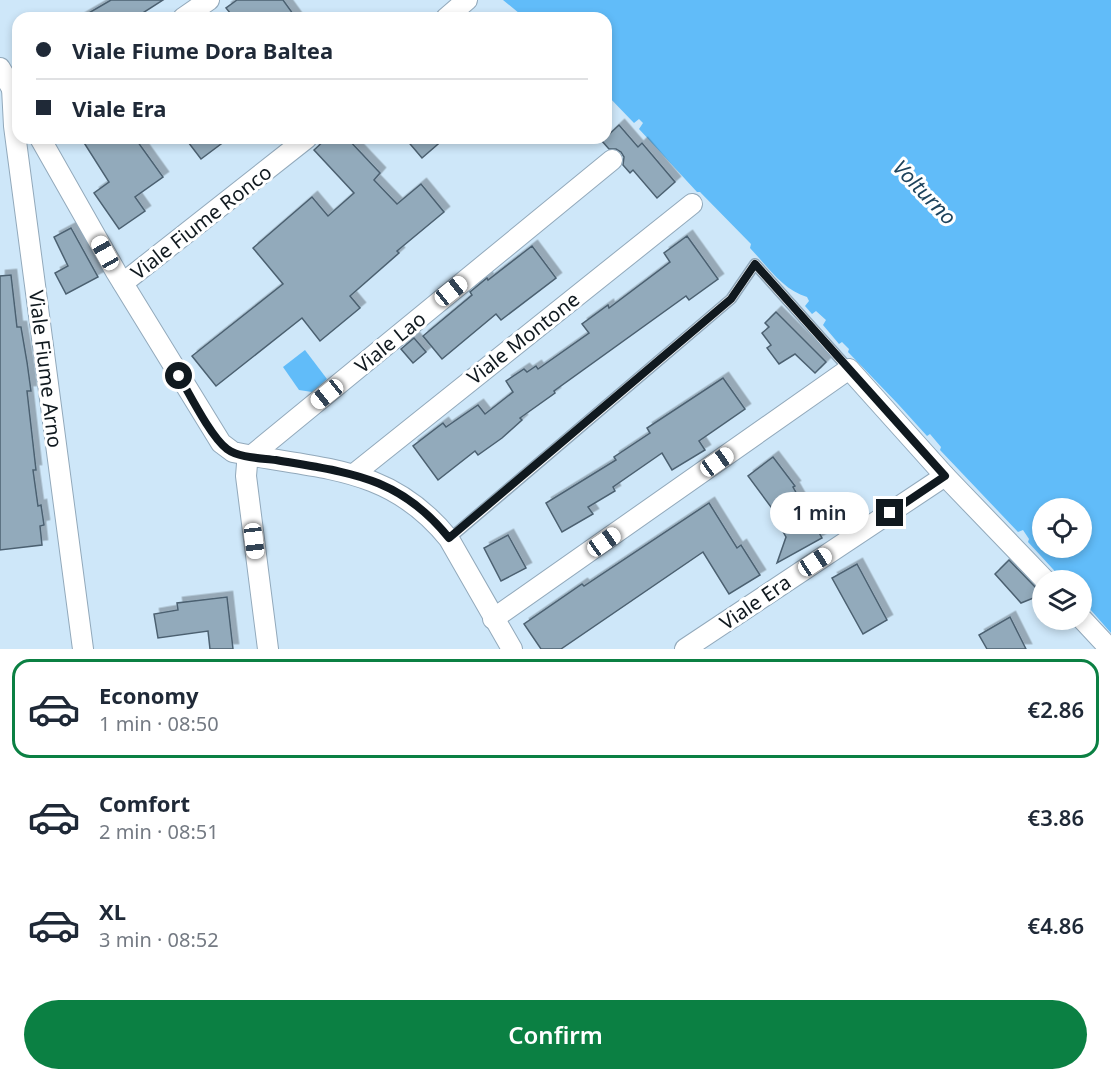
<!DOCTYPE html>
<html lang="en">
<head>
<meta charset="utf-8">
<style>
  body { margin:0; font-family:"Noto Sans",sans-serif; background:#f6f6f7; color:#1f2937; height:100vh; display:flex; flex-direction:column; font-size:22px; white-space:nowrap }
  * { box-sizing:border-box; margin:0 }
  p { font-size:20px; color:#747a83 }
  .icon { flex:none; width:33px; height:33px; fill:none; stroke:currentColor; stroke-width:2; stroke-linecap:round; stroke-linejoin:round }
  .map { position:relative; height:649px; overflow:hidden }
  .side { display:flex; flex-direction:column; background:#fff; flex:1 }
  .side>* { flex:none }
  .guide { position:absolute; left:12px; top:12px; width:600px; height:132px; border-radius:18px; box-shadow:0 3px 9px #0003; display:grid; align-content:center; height:132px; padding:0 24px; background:#fff }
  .fabs { position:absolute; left:1032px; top:498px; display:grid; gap:12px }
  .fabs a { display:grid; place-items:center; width:60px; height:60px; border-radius:50%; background:#fff; box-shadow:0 3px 9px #0003; font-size:30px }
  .end { position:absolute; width:27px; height:27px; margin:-14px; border:8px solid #10191f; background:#fff; box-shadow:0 0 0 3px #fff }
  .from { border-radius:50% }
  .bubble { position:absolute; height:42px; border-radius:21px; background:#fff; box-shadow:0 3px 9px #0003; font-size:20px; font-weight:600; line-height:42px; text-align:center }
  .car { position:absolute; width:18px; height:36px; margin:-18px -9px; border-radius:8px; box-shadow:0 0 4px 2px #0007; background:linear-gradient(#fff 24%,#345 0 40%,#fff 0 76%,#345 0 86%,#fff 0) }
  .guide b { display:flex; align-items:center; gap:21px; height:57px; font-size:22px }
  .guide b+b { border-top:2px solid #e0e1e3 }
  .guide i { width:15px; height:15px; background:#1f2937 }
  ul { padding:10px 0 0; list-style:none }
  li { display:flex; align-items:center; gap:18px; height:99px; margin:0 12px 9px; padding:0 12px; border:3px solid transparent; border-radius:18px }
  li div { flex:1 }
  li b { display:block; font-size:22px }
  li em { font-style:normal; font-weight:600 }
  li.selected { border-color:#0b8043 }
  li>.icon { width:54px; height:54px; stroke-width:1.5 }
  .button { display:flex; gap:12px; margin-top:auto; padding:12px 24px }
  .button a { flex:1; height:69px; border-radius:36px; background:#0b8043; color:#fff; font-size:24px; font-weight:600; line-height:69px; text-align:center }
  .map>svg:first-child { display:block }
  .water { fill:#61bcf9; fill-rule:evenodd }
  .building { fill:#92aabb; stroke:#4c6171; stroke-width:1.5; filter:url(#shadow) }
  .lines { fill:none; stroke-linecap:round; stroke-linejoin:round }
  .service-casing { stroke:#92a9bb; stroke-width:12 }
  .minor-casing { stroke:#92a9bb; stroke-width:22 }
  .service { stroke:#fff; stroke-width:9 }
  .minor { stroke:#fff; stroke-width:20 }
  .route { stroke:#10191f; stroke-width:8 }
  .labels { text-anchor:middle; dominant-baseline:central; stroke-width:6; stroke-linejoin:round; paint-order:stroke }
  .street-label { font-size:20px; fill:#10191f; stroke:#fff }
  .water-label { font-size:21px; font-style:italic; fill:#1d435c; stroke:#fff }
</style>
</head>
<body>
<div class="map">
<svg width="1111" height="649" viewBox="0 0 1111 649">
  <defs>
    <filter id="shadow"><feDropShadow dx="5.5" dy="-5.5" stdDeviation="0" flood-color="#0004"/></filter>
  </defs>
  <rect width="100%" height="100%" fill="#cee7f9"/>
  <g class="water">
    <path d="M503,0H1111V633L1082,600V580H1063L1028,542L1029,539L1023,530L1018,532L940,450L941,447L930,434L927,436L898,404L848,352L849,349L842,342L839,344L823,325L826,320L816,311L812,314L805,306L809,301L807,297C783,290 767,266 750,248L751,244L700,192H697L639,129L643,123L639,119L634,123L606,94V18H525ZM1042,508H1082V548H1042Z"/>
    <path d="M305,350L327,379L312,392L299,390L283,367Z"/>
  </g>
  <g class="building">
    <path d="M111,0H163L135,18H80Z"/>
    <path d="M237,0H283L296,18H234L226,8Z"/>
    <path d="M619,125L638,147L642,143L675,182L657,198L633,170L630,173L623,165L624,157L621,152L616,149H609L602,141Z"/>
    <path d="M81,138H135L163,177L135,197L145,211L119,229L94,193L109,182Z"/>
    <path d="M185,138H229L201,159Z"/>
    <path d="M327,138H347L380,173L374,180L397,204L421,184L444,212L397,251L399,253L350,296L360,308L320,341L302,318L216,386L192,356L283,284L253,248L312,197L328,216L354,193L314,150Z"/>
    <path d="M405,138H445L422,158Z"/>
    <path d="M71,228L98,277L66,294L55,273L68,266L54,237Z"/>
    <path d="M687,236L718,279L689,300L686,296L554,391L555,393L520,418L522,420L502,438L478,455L475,451L438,480L413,446L443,423L446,427L478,405L485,414L513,392L506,381L524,369L527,372L536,366L538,369L589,333L582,324L608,305L609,308L670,262L664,253Z"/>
    <path d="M532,246L556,278L501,320L496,314L442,359L423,336L472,295L470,292L487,278L488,280Z"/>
    <path d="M11,275L17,327H21L27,362L31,391H27L36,470H33L38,506L41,505L44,525L40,526L42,545L0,550V276Z"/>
    <path d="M776,312L826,362L815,373L795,354L779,364L767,348L771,345L762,333L769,327L765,323Z"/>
    <path d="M414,338L426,352L413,363L401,349Z"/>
    <path d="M723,378L745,409L699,441L705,450L672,470L662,453L613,487L615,491L588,507L593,514L562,532L546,503L616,460L614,457L650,433L647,428Z"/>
    <path d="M773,457L795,486L793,487L822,538L777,563L786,537L774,516L777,515L748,476Z"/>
    <path d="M709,503L737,548L741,545L760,575L729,594L703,552L561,649H541L524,624L582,584L584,586Z"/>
    <path d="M508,535L526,568L501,581L484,548Z"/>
    <path d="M1009,560L1038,590L1041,595L1021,603L995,574Z"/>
    <path d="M857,564L887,620L863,634L832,578Z"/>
    <path d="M227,597L233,649H210L208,631L158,638L154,614L178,610L177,603Z"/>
    <path d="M1010,617L1026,649H987L979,635Z"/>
  </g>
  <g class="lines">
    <g class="service-casing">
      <path id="service" d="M449,539L731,299L755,264L849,369"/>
    </g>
    <g class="minor-casing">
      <g id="minor">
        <path d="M183,18L209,0"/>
        <path d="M446,18L467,0"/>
        <path d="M0,68L18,99"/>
        <path d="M12,88L14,126L83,649"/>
        <path d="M40,138L116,272L221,443L233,452C318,470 389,464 449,539L512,649"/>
        <path d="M123,283L307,138"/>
        <path d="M354,474L692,204"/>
        <path d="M493,619L849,369L945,476L1045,580"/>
        <path d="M1082,619L1110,649"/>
        <path d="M268,649L246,476L247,464L251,456L612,160"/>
        <path d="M685,649L945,476"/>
      </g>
    </g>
    <use href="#service" class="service"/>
    <use href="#minor" class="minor"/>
  </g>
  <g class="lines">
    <path class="route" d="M179,376C190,395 211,437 227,449C239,458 261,458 276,460C350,473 399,476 449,538L731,299L755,264L945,476L890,513"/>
  </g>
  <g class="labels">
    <g class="street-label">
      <text transform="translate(201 222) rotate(-38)">Viale Fiume Ronco</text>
      <text transform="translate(523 338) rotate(-38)">Viale Montone</text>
      <text transform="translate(390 342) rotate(-39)">Viale Lao</text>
      <text transform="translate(46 369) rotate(83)">Viale Fiume Arno</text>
      <text transform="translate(755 602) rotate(-34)">Viale Era</text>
    </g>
    <g class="water-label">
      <text transform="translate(925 192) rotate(46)">Volturno</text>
    </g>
  </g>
</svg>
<div class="fabs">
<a><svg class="icon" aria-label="locate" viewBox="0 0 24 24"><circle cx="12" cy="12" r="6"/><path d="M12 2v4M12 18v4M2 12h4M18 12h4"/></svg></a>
<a><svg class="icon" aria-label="layers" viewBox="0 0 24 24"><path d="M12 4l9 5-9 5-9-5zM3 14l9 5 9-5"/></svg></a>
</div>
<i class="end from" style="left:179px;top:376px"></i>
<i class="end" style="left:890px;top:513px"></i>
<div class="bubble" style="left:770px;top:492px;width:99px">1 min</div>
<i class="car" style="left:105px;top:253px;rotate:331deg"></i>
<i class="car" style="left:451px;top:291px;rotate:51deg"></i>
<i class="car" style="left:327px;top:394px;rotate:231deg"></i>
<i class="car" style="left:717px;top:462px;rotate:55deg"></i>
<i class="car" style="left:254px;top:541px;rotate:173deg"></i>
<i class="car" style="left:604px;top:542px;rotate:55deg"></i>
<i class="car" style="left:815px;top:562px;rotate:57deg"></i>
<div class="guide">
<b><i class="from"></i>Viale Fiume Dora Baltea</b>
<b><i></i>Viale Era</b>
</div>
</div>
<section class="side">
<ul>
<li class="selected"><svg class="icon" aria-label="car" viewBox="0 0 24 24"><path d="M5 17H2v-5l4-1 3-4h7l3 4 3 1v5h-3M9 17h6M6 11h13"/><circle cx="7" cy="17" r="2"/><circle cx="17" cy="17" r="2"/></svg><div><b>Economy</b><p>1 min · 08:50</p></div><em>€2.86</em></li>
<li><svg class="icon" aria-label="car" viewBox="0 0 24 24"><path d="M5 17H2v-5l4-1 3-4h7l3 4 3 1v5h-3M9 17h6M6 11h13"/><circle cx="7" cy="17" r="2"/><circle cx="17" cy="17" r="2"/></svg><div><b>Comfort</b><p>2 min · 08:51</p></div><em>€3.86</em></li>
<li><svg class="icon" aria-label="car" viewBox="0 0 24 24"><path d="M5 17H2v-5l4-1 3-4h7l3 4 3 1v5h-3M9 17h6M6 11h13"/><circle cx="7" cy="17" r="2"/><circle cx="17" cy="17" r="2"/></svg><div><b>XL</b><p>3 min · 08:52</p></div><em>€4.86</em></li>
</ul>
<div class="button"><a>Confirm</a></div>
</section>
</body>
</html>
